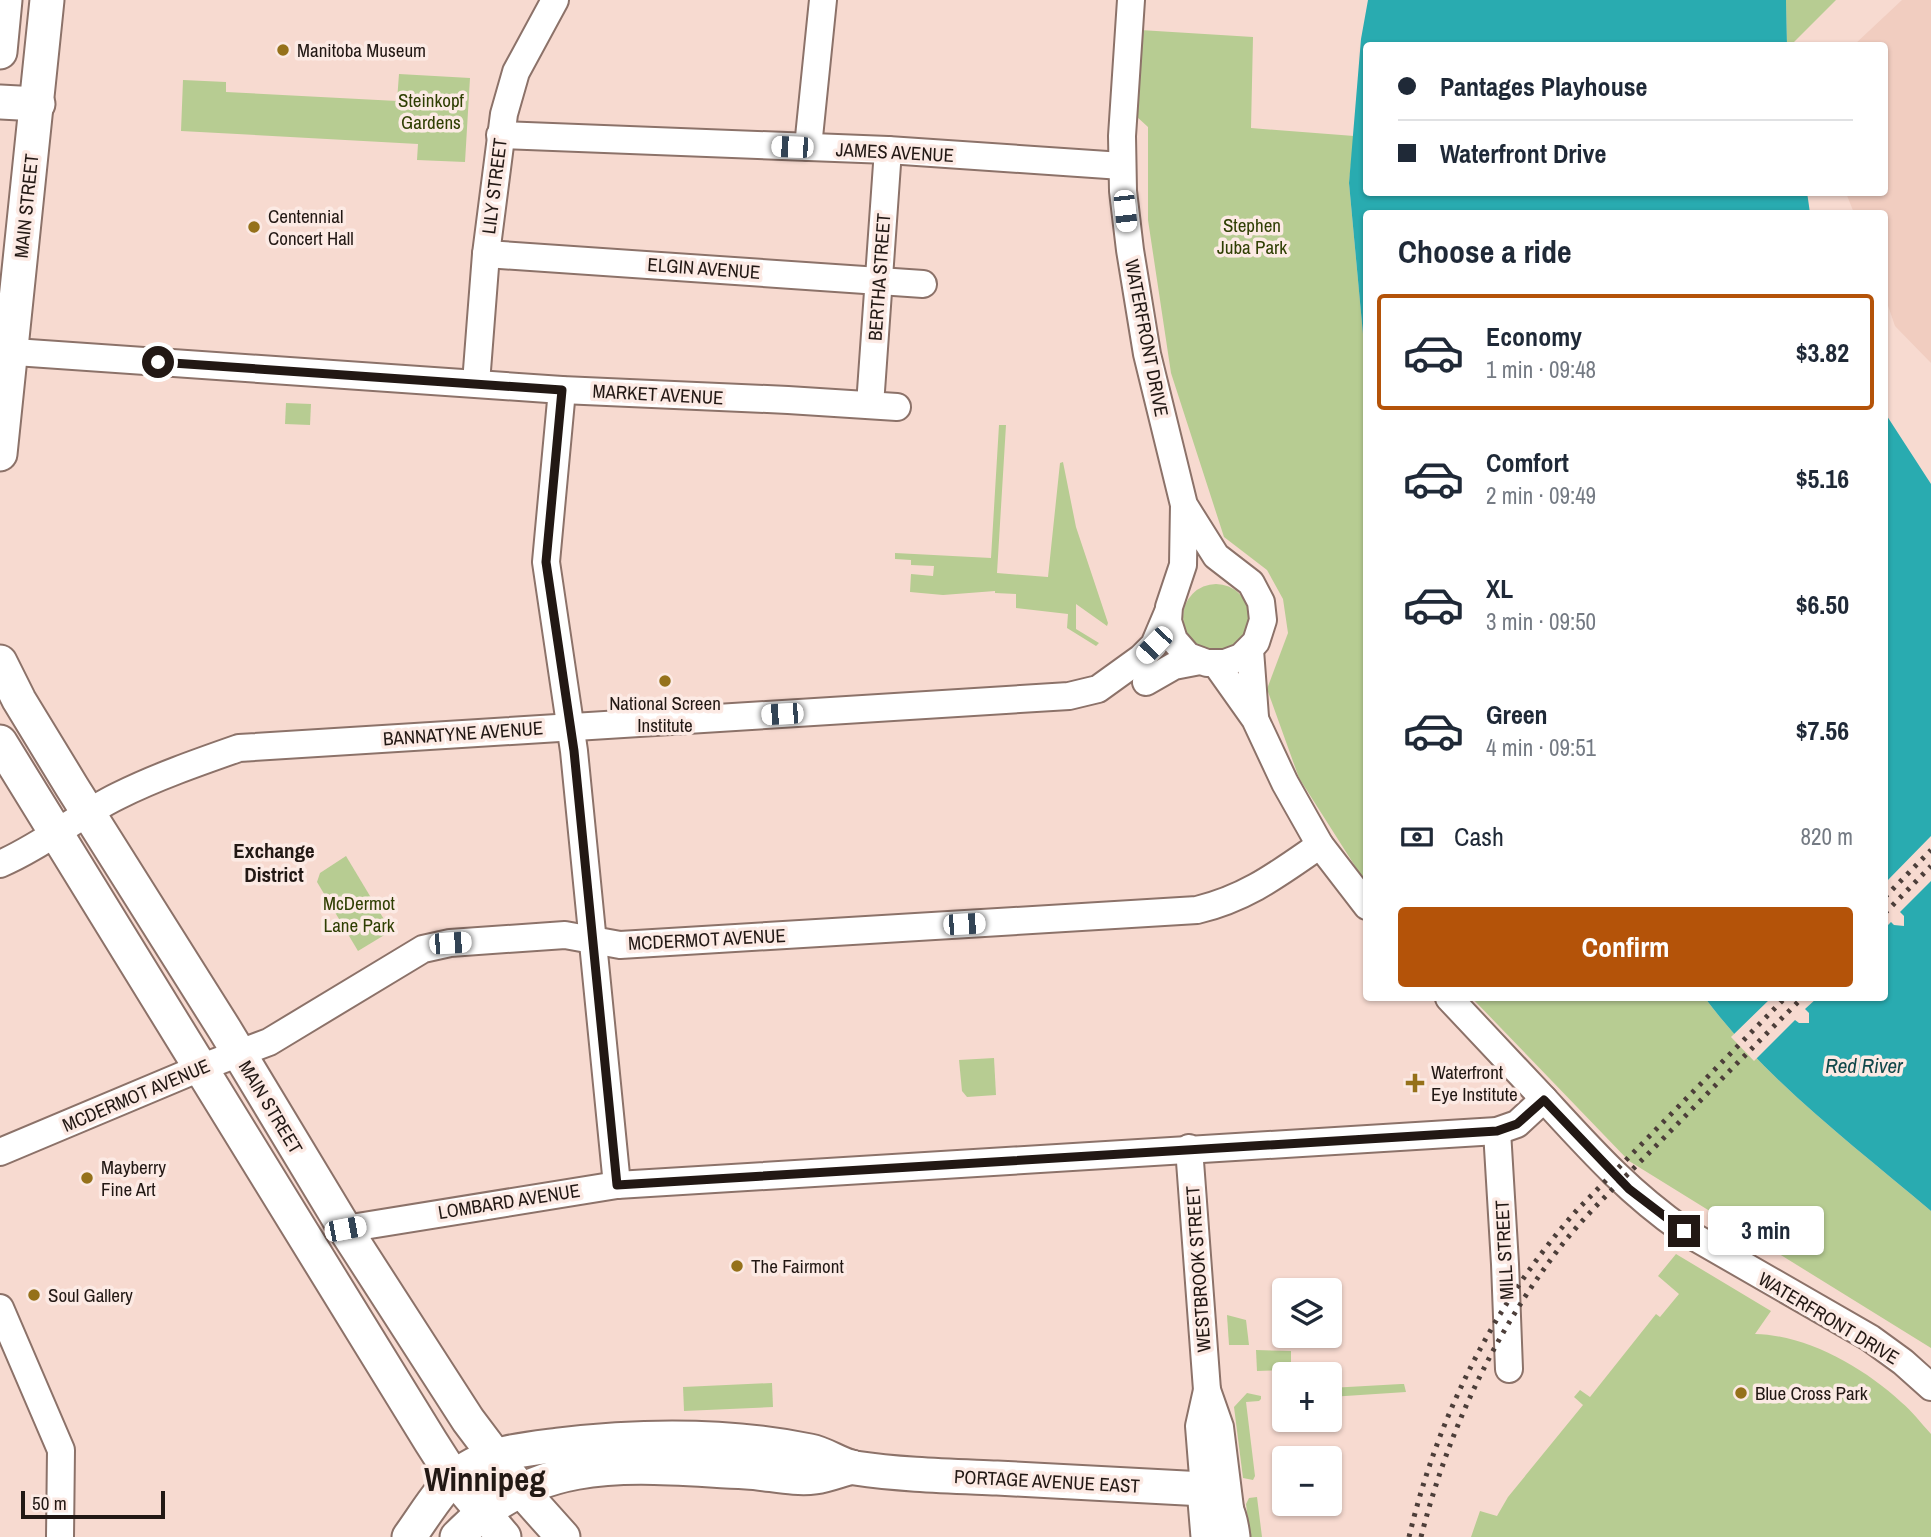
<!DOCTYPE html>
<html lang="en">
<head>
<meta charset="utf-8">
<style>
  body { margin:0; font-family:"Archivo Narrow",sans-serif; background:#f6f6f7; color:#1f2937; height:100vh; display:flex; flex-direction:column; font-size:26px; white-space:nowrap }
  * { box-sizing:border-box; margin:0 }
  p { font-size:23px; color:#747a83 }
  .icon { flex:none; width:38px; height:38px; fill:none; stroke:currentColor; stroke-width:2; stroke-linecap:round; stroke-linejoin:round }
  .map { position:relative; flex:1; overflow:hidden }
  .panel { position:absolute; left:1363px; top:210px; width:525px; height:791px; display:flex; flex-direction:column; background:#fff; border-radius:7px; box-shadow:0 2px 5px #0004 }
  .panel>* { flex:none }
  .top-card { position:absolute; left:1363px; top:42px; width:525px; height:154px; border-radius:7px; box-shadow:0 2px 5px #0004; display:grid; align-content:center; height:154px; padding:0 35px; background:#fff }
  .controls { position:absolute; left:1272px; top:1278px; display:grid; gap:14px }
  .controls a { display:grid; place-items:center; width:70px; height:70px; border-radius:7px; background:#fff; box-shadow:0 2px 5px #0004; font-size:35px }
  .scale { position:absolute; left:21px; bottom:18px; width:144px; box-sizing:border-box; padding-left:7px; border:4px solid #221814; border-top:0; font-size:19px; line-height:24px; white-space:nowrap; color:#221814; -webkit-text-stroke:5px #fceae4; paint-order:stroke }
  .end { position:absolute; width:32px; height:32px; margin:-16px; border:9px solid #221814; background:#fff; box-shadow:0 0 0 4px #fff }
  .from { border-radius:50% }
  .bubble { position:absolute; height:49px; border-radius:7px; background:#fff; box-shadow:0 2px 5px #0004; font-size:23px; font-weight:700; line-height:49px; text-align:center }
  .car { position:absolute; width:21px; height:42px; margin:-21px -10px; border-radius:9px; box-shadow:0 0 5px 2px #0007; background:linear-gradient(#fff 24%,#345 0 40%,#fff 0 76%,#345 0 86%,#fff 0) }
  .top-card b { display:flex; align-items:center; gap:24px; height:66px; font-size:26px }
  .top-card b+b { border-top:2px solid #e0e1e3 }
  .top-card i { width:18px; height:18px; background:#1f2937 }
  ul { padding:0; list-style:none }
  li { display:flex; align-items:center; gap:21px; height:116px; margin:0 14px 10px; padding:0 21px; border:4px solid transparent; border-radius:7px }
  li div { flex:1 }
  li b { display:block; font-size:26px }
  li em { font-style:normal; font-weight:700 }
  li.current { border-color:#b45309 }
  li>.icon { width:63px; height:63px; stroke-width:1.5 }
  h2 { padding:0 35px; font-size:32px; line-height:84px }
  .pay { display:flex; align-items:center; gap:18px; height:77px; padding:0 35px; font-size:26px }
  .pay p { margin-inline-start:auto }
  .action { display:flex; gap:14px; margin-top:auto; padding:14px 35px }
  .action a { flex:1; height:80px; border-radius:7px; background:#b45309; color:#fff; font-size:28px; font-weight:700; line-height:80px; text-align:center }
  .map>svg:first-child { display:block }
  .built { fill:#f1cdc0 }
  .green { fill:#b7cc92 }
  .water { fill:#29abb0 }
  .pier { fill:#f7dad0 }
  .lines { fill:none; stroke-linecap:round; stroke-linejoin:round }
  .minor-casing { stroke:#8c7269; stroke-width:30 }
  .major-casing { stroke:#8c7269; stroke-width:37 }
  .minor { stroke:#fff; stroke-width:26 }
  .major { stroke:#fff; stroke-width:33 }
  .rail { stroke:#4c3e39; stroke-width:5; stroke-dasharray:3.5 7; stroke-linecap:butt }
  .route { stroke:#221814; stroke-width:9 }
  .poi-dot { fill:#95711a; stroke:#fceae4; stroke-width:2.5 }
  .labels { text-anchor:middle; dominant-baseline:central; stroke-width:7; stroke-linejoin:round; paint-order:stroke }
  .poi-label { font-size:19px; fill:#221814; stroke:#fceae4; text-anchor:start }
  .park-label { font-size:19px; fill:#2f3f03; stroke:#fceae4 }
  .street-label { font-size:19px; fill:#221814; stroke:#fceae4 }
  .neighbourhood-label { font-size:21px; font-weight:bold; fill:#221814; stroke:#fceae4 }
  .water-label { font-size:21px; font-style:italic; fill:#11484a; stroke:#fceae4 }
  .town-label { font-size:33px; font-weight:bold; fill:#221814; stroke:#fceae4 }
</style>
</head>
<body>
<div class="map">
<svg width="1931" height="1537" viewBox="0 0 1931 1537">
  <rect width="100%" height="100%" fill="#f7dad0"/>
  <path class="built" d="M1902,0H1931V363L1895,326L1885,297V214L1854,213L1846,193L1885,192V46L1854,45Z"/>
  <g class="green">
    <path d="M1786,0H1836L1790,46L1787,45Z"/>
    <path d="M1140,30L1253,37L1251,128L1354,136L1349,183L1364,345L1367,356V885L1299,778L1267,689L1288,633L1283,599L1267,570L1224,537L1171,373L1148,220V127L1136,116Z"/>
    <path d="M399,74L470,78L465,162L417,160L418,144L181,131L183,80L226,82V92L397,101Z"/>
    <path d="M286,403L311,404L310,425L285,424Z"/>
    <path d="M999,425H1006L997,573L1048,577L1060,463L1063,462L1076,527L1108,623L1107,626L1076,604V629L1099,643L1096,646L1067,628L1068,614L1016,608V594L995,593V591L943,595L910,592L911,574L933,576L934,566L911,565V560L895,559V553L991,558Z"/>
    <circle cx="1216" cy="617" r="33"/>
    <path d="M346,856L391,931L358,951L317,882L320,873Z"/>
    <path d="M1472,998H1705C1767,1081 1852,1144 1931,1211V1348L1629,1161Z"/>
    <path d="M994,1058L996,1095L967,1097L962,1091L959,1060Z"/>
    <path d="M1676,1254L1771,1311L1755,1334C1807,1335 1863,1367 1901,1402C1912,1411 1921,1423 1931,1434V1537H1471L1480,1511L1497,1516L1508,1497L1583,1405L1574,1397L1580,1390L1590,1397L1656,1314L1660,1317L1679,1294L1658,1276Z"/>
    <path d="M1227,1315L1246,1320L1249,1345H1229Z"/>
    <path d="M1256,1350L1291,1351V1370L1257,1371Z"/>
    <path d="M772,1383L773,1407L684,1411L683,1387Z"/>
    <path d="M1401,1384H1404L1406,1392L1330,1397V1388Z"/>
    <path d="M1247,1393L1261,1396V1399L1259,1401L1246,1402L1255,1476L1253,1480L1243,1478L1234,1407Z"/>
    <path d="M1257,1497L1262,1537H1250L1246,1504L1249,1498Z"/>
  </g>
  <g class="water">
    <path d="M1368,0H1786L1787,45L1367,46V192H1807L1810,213L1367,214V356L1364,345L1349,183L1361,39Z"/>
    <path d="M1885,413L1931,484V1211C1852,1144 1767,1081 1705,998H1885Z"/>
  </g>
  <g class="pier">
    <path d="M1931,836V881L1900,912L1904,916V926L1894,925L1891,922L1885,928V883Z"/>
    <path d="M1771,998H1817L1805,1009L1809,1013V1023H1799L1795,1020L1754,1061L1731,1037Z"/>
  </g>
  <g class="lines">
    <g class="minor-casing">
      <g id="minor">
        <path d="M1131,0L1122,136L1123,191L1130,250L1147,354L1184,505L1183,565L1169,607L1168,621L1174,640L1188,656L1207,663H1225L1241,657L1256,642L1263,620L1261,602L1251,583L1216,556L1184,505"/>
        <path d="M500,135L888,150L1122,166"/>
        <path d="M808,147L823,0"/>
        <path d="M486,254L923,284"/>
        <path d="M0,351L562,390L788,400L897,407"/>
        <path d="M476,383L486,254L504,114L516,72L555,0"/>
        <path d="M562,390L546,562L574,751L617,1185"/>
        <path d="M870,405L888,150"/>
        <path d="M1250,650L1255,717"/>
        <path d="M1216,664L1255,719L1285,783L1320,845L1367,906"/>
        <path d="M1146,682L1174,666L1200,661"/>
        <path d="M0,864C42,846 77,816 118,796C156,777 199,762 239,748L1069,696L1098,689L1141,658L1154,645L1168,612"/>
        <path d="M1449,998C1480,1031 1512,1065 1544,1099C1590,1149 1627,1191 1684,1231L1870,1338L1903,1362L1931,1387"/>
        <path d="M1497,1131L1505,1264L1509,1369"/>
        <path d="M1189,1148L1207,1390L1220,1427L1231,1516"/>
        <path d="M0,1152L200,1068L269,1042L423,949L450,943L565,935L620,945L1197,910C1247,898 1278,874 1320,845"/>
        <path d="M345,1229L617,1185L1497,1131L1517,1124L1544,1099"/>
        <path d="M0,1308L61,1450L60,1537"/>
        <path d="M1204,1489L1199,1426L1207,1390"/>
      </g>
    </g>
    <g class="major-casing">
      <g id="major">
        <path d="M0,52L5,0"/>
        <path d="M0,102L38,104"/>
        <path d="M0,454L47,0"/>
        <path d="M0,662L19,700L72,787L225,1030L345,1229L468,1420L520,1489L563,1537"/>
        <path d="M0,742L431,1442L454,1478L504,1537"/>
        <path d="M1204,1489L1208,1537"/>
        <path d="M409,1537C426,1514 442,1484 466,1469C493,1452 527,1449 558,1445C642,1435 727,1434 810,1451C826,1454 839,1465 855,1468C902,1475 950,1476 997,1478C1066,1482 1135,1485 1204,1489C1226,1502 1230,1512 1233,1537"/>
        <path d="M457,1537C541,1450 637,1467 746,1472C768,1473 794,1480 815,1477C828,1475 840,1470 852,1467"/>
      </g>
    </g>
    <use href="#minor" class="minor"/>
    <use href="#major" class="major"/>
    <g class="rail">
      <path d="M1885,897L1931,850"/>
      <path d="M1885,913L1931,866"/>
      <path d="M1409,1537C1438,1415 1494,1304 1577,1210L1785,998"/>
      <path d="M1421,1537C1448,1431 1494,1333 1561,1246C1587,1213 1619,1183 1649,1153C1700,1101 1751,1049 1802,998"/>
    </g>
  </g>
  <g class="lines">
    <path class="route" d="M158,362L562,390L546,562L574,751L617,1185L1497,1131L1517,1124L1544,1100L1629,1189L1684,1231"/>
  </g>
  <g class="poi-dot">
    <circle cx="283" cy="50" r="7"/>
    <circle cx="254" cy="227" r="7"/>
    <circle cx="665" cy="681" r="7"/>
    <path d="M1411.5 1072.5h7v7h7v7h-7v7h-7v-7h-7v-7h7z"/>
    <circle cx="87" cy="1178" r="7"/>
    <circle cx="737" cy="1266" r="7"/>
    <circle cx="34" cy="1295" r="7"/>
    <circle cx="1741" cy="1393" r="7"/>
  </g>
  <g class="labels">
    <g class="poi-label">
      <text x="297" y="50">Manitoba Museum</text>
      <text x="268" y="216">Centennial<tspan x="268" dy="22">Concert Hall</tspan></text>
      <text x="665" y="703" text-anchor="middle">National Screen<tspan x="665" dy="22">Institute</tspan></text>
      <text x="1431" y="1072">Waterfront<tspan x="1431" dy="22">Eye Institute</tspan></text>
      <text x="101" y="1167">Mayberry<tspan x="101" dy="22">Fine Art</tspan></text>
      <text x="751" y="1266">The Fairmont</text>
      <text x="48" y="1295">Soul Gallery</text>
      <text x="1755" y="1393">Blue Cross Park</text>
    </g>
    <g class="park-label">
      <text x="431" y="100">Steinkopf<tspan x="431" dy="22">Gardens</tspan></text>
      <text x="1252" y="225">Stephen<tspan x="1252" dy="22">Juba Park</tspan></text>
      <text x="359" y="903">McDermot<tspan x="359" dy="22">Lane Park</tspan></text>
    </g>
    <g class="street-label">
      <text transform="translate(895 152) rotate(3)">JAMES AVENUE</text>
      <text transform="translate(494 186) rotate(-83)">LILY STREET</text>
      <text transform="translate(26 206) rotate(-84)">MAIN STREET</text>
      <text transform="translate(704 268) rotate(4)">ELGIN AVENUE</text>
      <text transform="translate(879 277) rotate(-86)">BERTHA STREET</text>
      <text transform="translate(1147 338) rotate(79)">WATERFRONT DRIVE</text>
      <text transform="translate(658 394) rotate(3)">MARKET AVENUE</text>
      <text transform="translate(463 733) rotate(-4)">BANNATYNE AVENUE</text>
      <text transform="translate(707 939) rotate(-3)">MCDERMOT AVENUE</text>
      <text transform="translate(136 1095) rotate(-23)">MCDERMOT AVENUE</text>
      <text transform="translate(271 1107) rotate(59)">MAIN STREET</text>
      <text transform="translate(509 1201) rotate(-9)">LOMBARD AVENUE</text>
      <text transform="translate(1504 1250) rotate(-93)">MILL STREET</text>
      <text transform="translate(1198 1269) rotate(-94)">WESTBROOK STREET</text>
      <text transform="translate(1829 1318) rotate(31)">WATERFRONT DRIVE</text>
      <text transform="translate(1047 1481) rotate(3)">PORTAGE AVENUE EAST</text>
    </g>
    <g class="neighbourhood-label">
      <text x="274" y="850">Exchange<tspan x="274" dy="24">District</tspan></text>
    </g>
    <g class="water-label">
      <text x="1864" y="1065">Red River</text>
    </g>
    <g class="town-label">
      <text x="485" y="1479">Winnipeg</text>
    </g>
  </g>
</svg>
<div class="controls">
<a><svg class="icon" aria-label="layers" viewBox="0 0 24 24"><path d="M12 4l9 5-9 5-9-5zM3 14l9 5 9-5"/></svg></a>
<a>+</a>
<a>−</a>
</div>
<div class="scale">50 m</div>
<i class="end from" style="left:158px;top:362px"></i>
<i class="end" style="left:1684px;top:1231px"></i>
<div class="bubble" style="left:1708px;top:1206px;width:116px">3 min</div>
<i class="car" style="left:792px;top:147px;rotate:272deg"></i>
<i class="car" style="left:1125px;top:211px;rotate:174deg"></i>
<i class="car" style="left:1154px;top:645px;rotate:224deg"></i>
<i class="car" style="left:782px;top:714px;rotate:267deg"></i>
<i class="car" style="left:964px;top:924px;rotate:87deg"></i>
<i class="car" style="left:450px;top:943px;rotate:86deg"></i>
<i class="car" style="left:345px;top:1229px;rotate:79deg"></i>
<div class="top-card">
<b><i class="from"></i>Pantages Playhouse</b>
<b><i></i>Waterfront Drive</b>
</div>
<section class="panel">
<h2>Choose a ride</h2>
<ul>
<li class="current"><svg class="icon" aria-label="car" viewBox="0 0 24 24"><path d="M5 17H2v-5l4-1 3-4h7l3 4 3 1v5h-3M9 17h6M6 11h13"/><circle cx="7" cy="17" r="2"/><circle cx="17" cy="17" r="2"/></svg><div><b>Economy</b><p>1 min · 09:48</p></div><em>$3.82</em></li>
<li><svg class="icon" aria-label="car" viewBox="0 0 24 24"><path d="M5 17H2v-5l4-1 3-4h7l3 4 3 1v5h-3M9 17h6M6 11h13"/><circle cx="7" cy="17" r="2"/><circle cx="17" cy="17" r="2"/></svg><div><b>Comfort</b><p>2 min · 09:49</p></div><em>$5.16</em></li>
<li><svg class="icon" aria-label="car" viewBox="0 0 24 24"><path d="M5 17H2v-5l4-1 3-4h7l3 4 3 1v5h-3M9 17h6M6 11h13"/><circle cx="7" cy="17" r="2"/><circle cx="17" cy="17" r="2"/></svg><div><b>XL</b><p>3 min · 09:50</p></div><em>$6.50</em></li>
<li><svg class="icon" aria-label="car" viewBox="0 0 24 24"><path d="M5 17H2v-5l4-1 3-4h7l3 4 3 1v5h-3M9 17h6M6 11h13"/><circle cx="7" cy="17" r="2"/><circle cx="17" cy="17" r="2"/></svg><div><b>Green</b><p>4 min · 09:51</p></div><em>$7.56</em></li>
</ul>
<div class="pay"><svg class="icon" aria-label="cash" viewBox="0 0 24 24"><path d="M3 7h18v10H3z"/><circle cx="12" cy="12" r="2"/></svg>Cash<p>820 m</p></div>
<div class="action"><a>Confirm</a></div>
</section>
</div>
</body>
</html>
